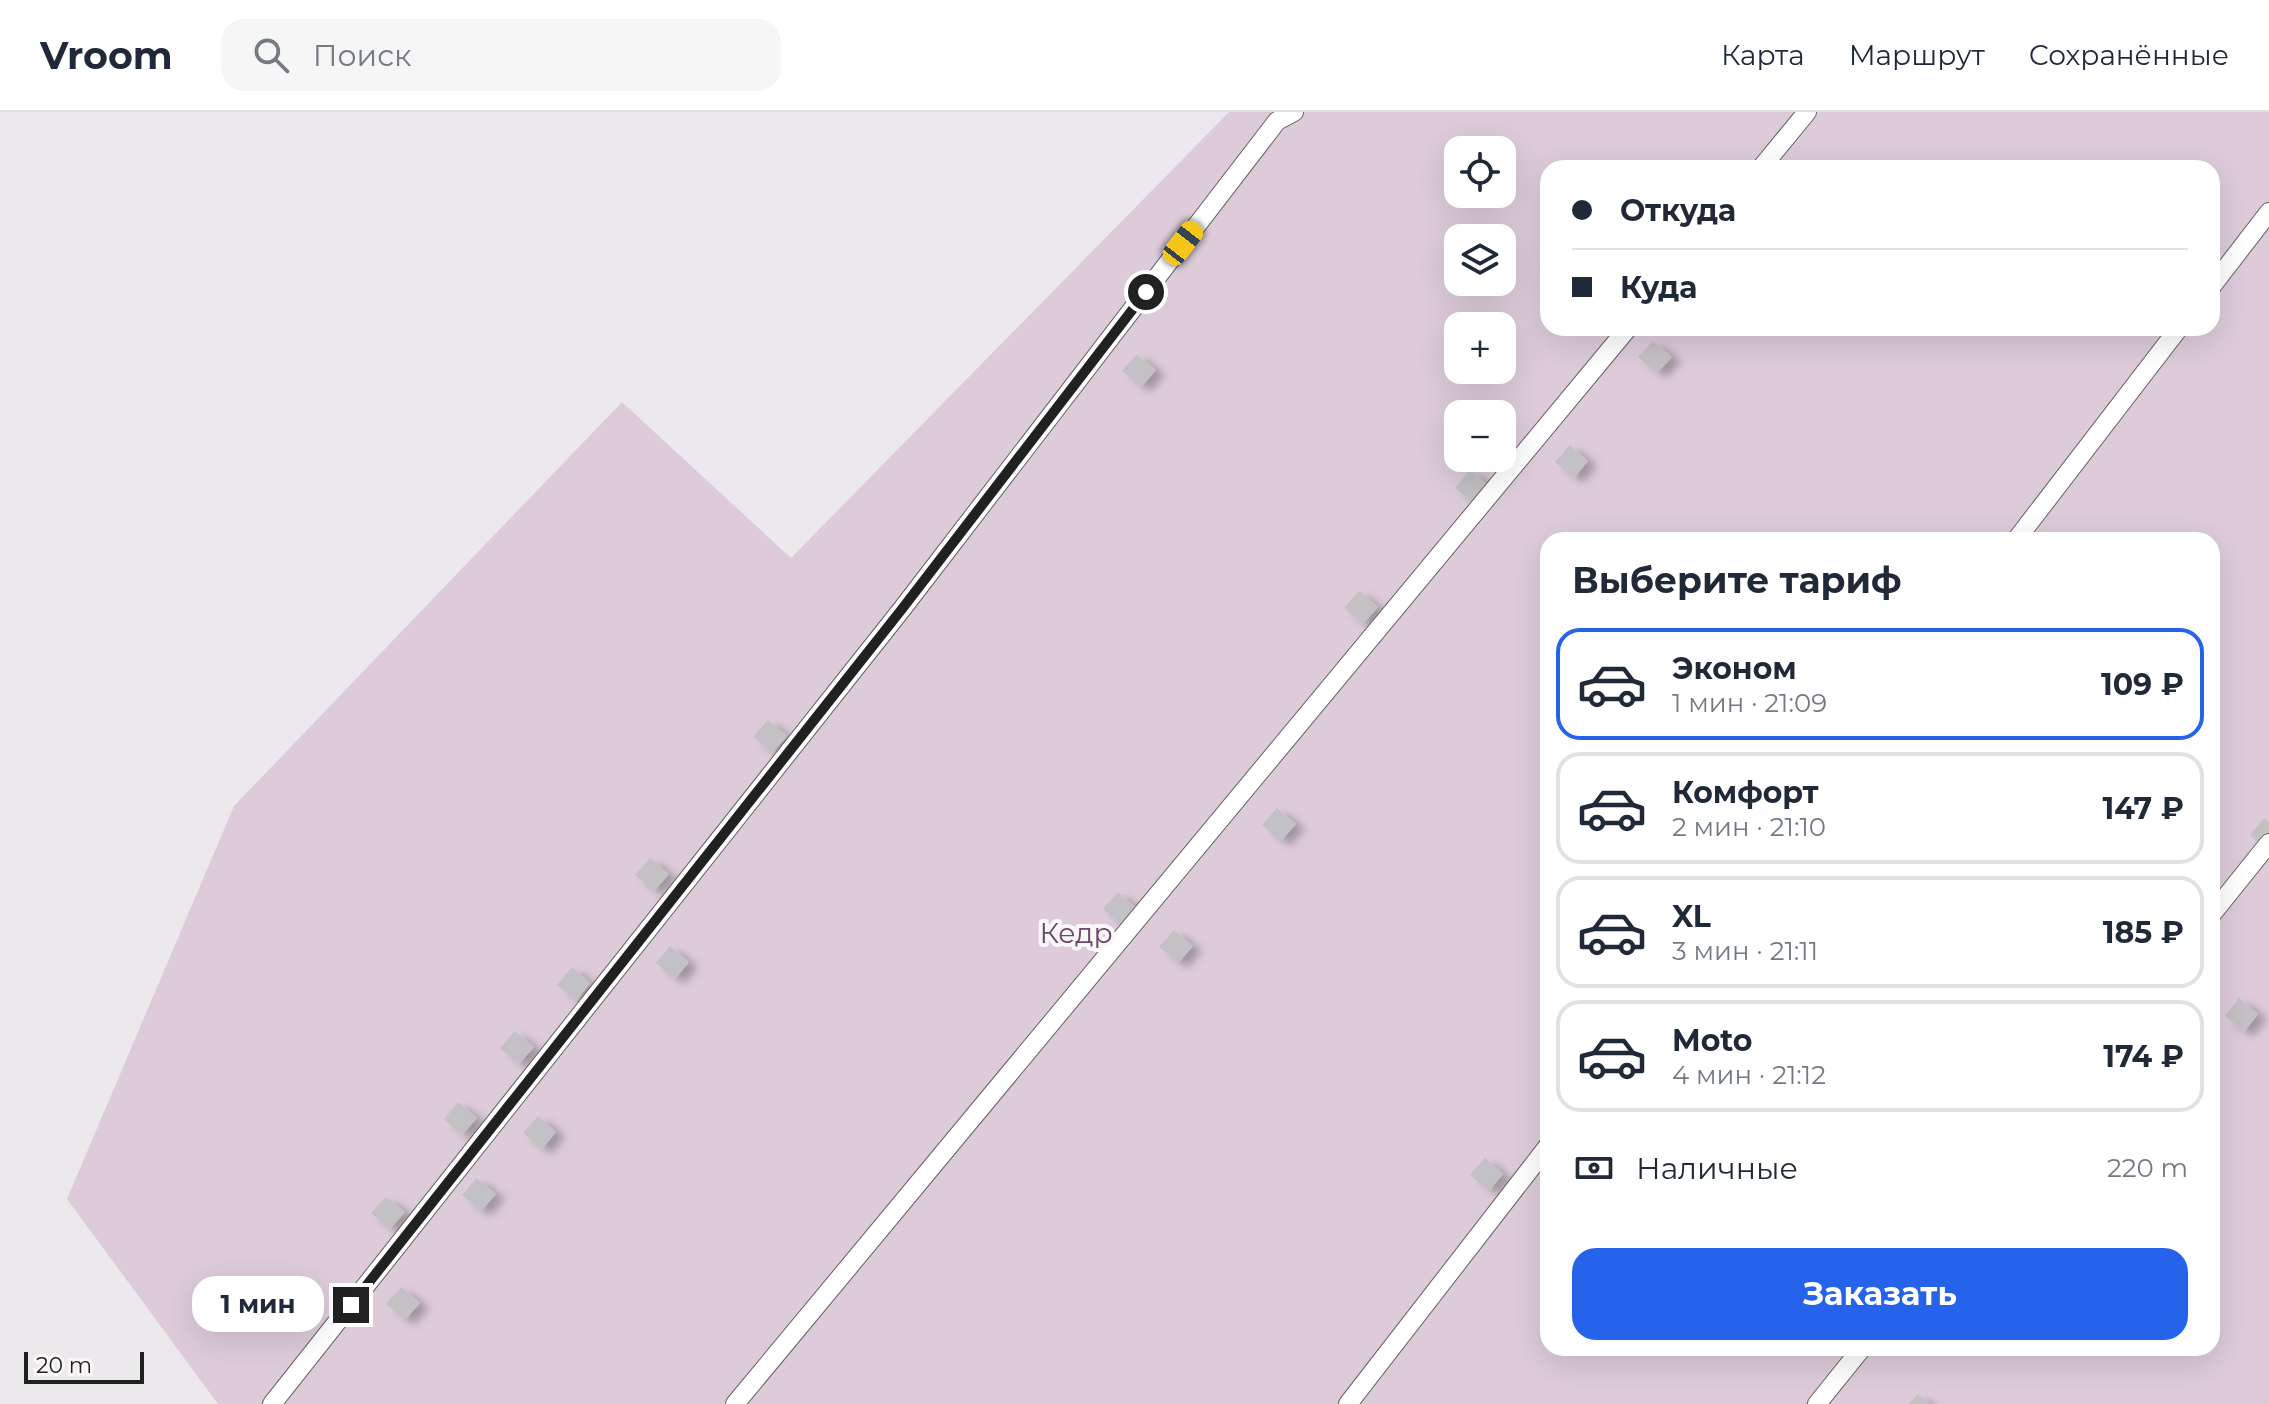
<!DOCTYPE html>
<html lang="ru">
<head>
<meta charset="utf-8">
<style>
  body { margin:0; font-family:Montserrat,sans-serif; background:#f6f6f7; color:#1f2937; height:100vh; display:flex; flex-direction:column; font-size:30px; white-space:nowrap }
  * { box-sizing:border-box; margin:0 }
  p { font-size:26px; color:#747a83 }
  .icon { flex:none; width:44px; height:44px; fill:none; stroke:currentColor; stroke-width:2; stroke-linecap:round; stroke-linejoin:round }
  .map { position:relative; flex:1; overflow:hidden }
  .side { position:absolute; left:1540px; top:420px; width:680px; height:824px; display:flex; flex-direction:column; background:#fff; border-radius:24px; box-shadow:0 8px 32px #0002 }
  .side>* { flex:none }
  .guide { position:absolute; left:1540px; top:48px; width:680px; height:176px; border-radius:24px; box-shadow:0 8px 32px #0002; display:grid; align-content:center; height:176px; padding:0 32px; background:#fff }
  .tools { position:absolute; left:1444px; top:24px; display:grid; gap:16px }
  .tools a { display:grid; place-items:center; width:72px; height:72px; border-radius:16px; background:#fff; box-shadow:0 8px 32px #0002; font-size:40px }
  .scale { position:absolute; left:24px; bottom:20px; width:120px; box-sizing:border-box; padding-left:8px; border:4px solid #222122; border-top:0; font-size:22px; line-height:28px; white-space:nowrap; color:#222122; -webkit-text-stroke:6px #faf7f9; paint-order:stroke }
  .end { position:absolute; width:36px; height:36px; margin:-18px; border:10px solid #222122; background:#fff; box-shadow:0 0 0 4px #fff }
  .from { border-radius:50% }
  .bubble { position:absolute; height:56px; border-radius:24px; background:#fff; box-shadow:0 8px 32px #0002; font-size:26px; font-weight:700; line-height:56px; text-align:center }
  .car { position:absolute; width:24px; height:48px; margin:-24px -12px; border-radius:10px; box-shadow:0 0 6px 2px #0007; background:linear-gradient(#f5c518 24%,#345 0 40%,#f5c518 0 76%,#345 0 86%,#f5c518 0) }
  .guide b { display:flex; align-items:center; gap:28px; height:76px; font-size:30px }
  .guide b+b { border-top:2px solid #e0e1e3 }
  .guide i { width:20px; height:20px; background:#1f2937 }
  ul { padding:0; list-style:none }
  li { display:flex; align-items:center; gap:24px; height:112px; margin:0 16px 12px; padding:0 16px; border:4px solid #e0e1e3; border-radius:24px }
  li div { flex:1 }
  li b { display:block; font-size:30px }
  li em { font-style:normal; font-weight:700 }
  li.current { border-color:#2563eb }
  li>.icon { width:72px; height:72px; stroke-width:1.5 }
  h2 { padding:0 32px; font-size:36px; line-height:96px }
  .pay { display:flex; align-items:center; gap:20px; height:88px; padding:0 32px; font-size:30px }
  .pay p { margin-inline-start:auto }
  .cta { display:flex; gap:16px; margin-top:auto; padding:16px 32px }
  .cta a { flex:1; height:92px; border-radius:24px; background:#2563eb; color:#fff; font-size:32px; font-weight:700; line-height:92px; text-align:center }
  header { display:flex; align-items:center; gap:48px; box-sizing:border-box; height:112px; padding:0 40px; background:#fff; border-bottom:2px solid #e0e1e3 }
  header strong { font-size:38px }
  nav { display:flex; gap:44px; margin-inline-start:auto; font-size:28px }
  .search { width:560px; height:72px; background:#f6f6f7; display:flex; align-items:center; gap:20px; box-sizing:border-box; padding:0 28px; border-radius:24px; color:#747a83; font-size:30px }
  .map>svg:first-child { display:block }
  .green { fill:#ddcbda; fill-rule:evenodd }
  .building { fill:#c3c1c3; filter:url(#shadow) }
  .lines { fill:none; stroke-linecap:round; stroke-linejoin:round }
  .lane-casing { stroke:#636163; stroke-width:20 }
  .lane { stroke:#fff; stroke-width:18 }
  .route { stroke:#222122; stroke-width:10 }
  .labels { text-anchor:middle; dominant-baseline:central; stroke-width:8; stroke-linejoin:round; paint-order:stroke }
  .park-label { font-size:28px; fill:#6c4568; stroke:#faf7f9 }
</style>
</head>
<body>
<header>
<strong>Vroom</strong>
<div class="search"><svg class="icon" aria-label="search" viewBox="0 0 24 24"><circle cx="10" cy="10" r="6"/><path d="M15 15l6 6"/></svg>Поиск</div>
<nav><a>Карта</a><a>Маршрут</a><a>Сохранённые</a></nav>
</header>
<div class="map">
<svg width="2269" height="1292" viewBox="0 0 2269 1292">
  <defs>
    <filter id="shadow"><feDropShadow dx="9" dy="5" stdDeviation="4" flood-color="#0004"/></filter>
  </defs>
  <rect width="100%" height="100%" fill="#ece9ec"/>
  <path class="green" d="M1229,0H2269V1292H218L67,1087L234,694L622,290L791,446ZM1458,38H1502V82H1458ZM1548,56H2212V216H1548ZM1458,126H1502V170H1458ZM1458,214H1502V258H1458ZM1458,302H1502V346H1458ZM1548,428H2212V1236H1548Z"/>
  <g class="building">
    <path d="M1653,229L1672,245L1657,261L1638,245Z"/>
    <path d="M1137,242L1156,258L1141,275L1122,259Z"/>
    <path d="M1570,333L1588,349L1574,366L1555,350Z"/>
    <path d="M1470,358L1489,374L1474,391L1455,376Z"/>
    <path d="M1359,479L1378,495L1363,512L1344,496Z"/>
    <path d="M768,608L787,624L772,641L753,625Z"/>
    <path d="M1277,696L1296,712L1281,729L1262,713Z"/>
    <path d="M2264,706L2269,710V740L2250,723Z"/>
    <path d="M650,746L669,762L654,779L635,763Z"/>
    <path d="M1118,780L1136,796L1122,813L1103,797Z"/>
    <path d="M1174,818L1193,834L1178,851L1159,835Z"/>
    <path d="M670,834L689,850L675,867L656,851Z"/>
    <path d="M572,855L590,871L576,889L557,873Z"/>
    <path d="M2239,886L2258,902L2244,920L2225,904Z"/>
    <path d="M515,919L534,935L519,952L500,936Z"/>
    <path d="M458,990L477,1006L462,1023L444,1007Z"/>
    <path d="M538,1004L556,1020L542,1037L523,1021Z"/>
    <path d="M1485,1046L1503,1062L1489,1079L1470,1063Z"/>
    <path d="M477,1066L496,1082L481,1099L462,1083Z"/>
    <path d="M386,1085L405,1100L390,1117L371,1101Z"/>
    <path d="M401,1175L420,1191L405,1208L386,1192Z"/>
    <path d="M1918,1282L1930,1292H1909Z"/>
  </g>
  <g class="lines">
    <g class="lane-casing">
      <g id="lane">
        <path d="M1761,56L1807,0"/>
        <path d="M2212,174L2269,100"/>
        <path d="M2016,428L2179,216"/>
        <path d="M2212,802L2269,731"/>
        <path d="M272,1292L902,497L1277,9L1294,0"/>
        <path d="M735,1292L1628,216"/>
        <path d="M1348,1292L1548,1034"/>
        <path d="M1817,1292L1862,1236"/>
      </g>
    </g>
    <use href="#lane" class="lane"/>
  </g>
  <g class="lines">
    <path class="route" d="M351,1193L902,497L1146,180"/>
  </g>
  <g class="labels">
    <g class="park-label">
      <text x="1076" y="821">Кедр</text>
    </g>
  </g>
</svg>
<div class="tools">
<a><svg class="icon" aria-label="locate" viewBox="0 0 24 24"><circle cx="12" cy="12" r="6"/><path d="M12 2v4M12 18v4M2 12h4M18 12h4"/></svg></a>
<a><svg class="icon" aria-label="layers" viewBox="0 0 24 24"><path d="M12 4l9 5-9 5-9-5zM3 14l9 5 9-5"/></svg></a>
<a>+</a>
<a>−</a>
</div>
<div class="scale">20 m</div>
<i class="end from" style="left:1146px;top:180px"></i>
<i class="end" style="left:351px;top:1193px"></i>
<div class="bubble" style="left:192px;top:1164px;width:132px">1 мин</div>
<i class="car" style="left:1183px;top:131px;rotate:38deg"></i>
<div class="guide">
<b><i class="from"></i>Откуда</b>
<b><i></i>Куда</b>
</div>
<section class="side">
<h2>Выберите тариф</h2>
<ul>
<li class="current"><svg class="icon" aria-label="car" viewBox="0 0 24 24"><path d="M5 17H2v-5l4-1 3-4h7l3 4 3 1v5h-3M9 17h6M6 11h13"/><circle cx="7" cy="17" r="2"/><circle cx="17" cy="17" r="2"/></svg><div><b>Эконом</b><p>1 мин · 21:09</p></div><em>109 ₽</em></li>
<li><svg class="icon" aria-label="car" viewBox="0 0 24 24"><path d="M5 17H2v-5l4-1 3-4h7l3 4 3 1v5h-3M9 17h6M6 11h13"/><circle cx="7" cy="17" r="2"/><circle cx="17" cy="17" r="2"/></svg><div><b>Комфорт</b><p>2 мин · 21:10</p></div><em>147 ₽</em></li>
<li><svg class="icon" aria-label="car" viewBox="0 0 24 24"><path d="M5 17H2v-5l4-1 3-4h7l3 4 3 1v5h-3M9 17h6M6 11h13"/><circle cx="7" cy="17" r="2"/><circle cx="17" cy="17" r="2"/></svg><div><b>XL</b><p>3 мин · 21:11</p></div><em>185 ₽</em></li>
<li><svg class="icon" aria-label="car" viewBox="0 0 24 24"><path d="M5 17H2v-5l4-1 3-4h7l3 4 3 1v5h-3M9 17h6M6 11h13"/><circle cx="7" cy="17" r="2"/><circle cx="17" cy="17" r="2"/></svg><div><b>Moto</b><p>4 мин · 21:12</p></div><em>174 ₽</em></li>
</ul>
<div class="pay"><svg class="icon" aria-label="cash" viewBox="0 0 24 24"><path d="M3 7h18v10H3z"/><circle cx="12" cy="12" r="2"/></svg>Наличные<p>220 m</p></div>
<div class="cta"><a>Заказать</a></div>
</section>
</div>
</body>
</html>
